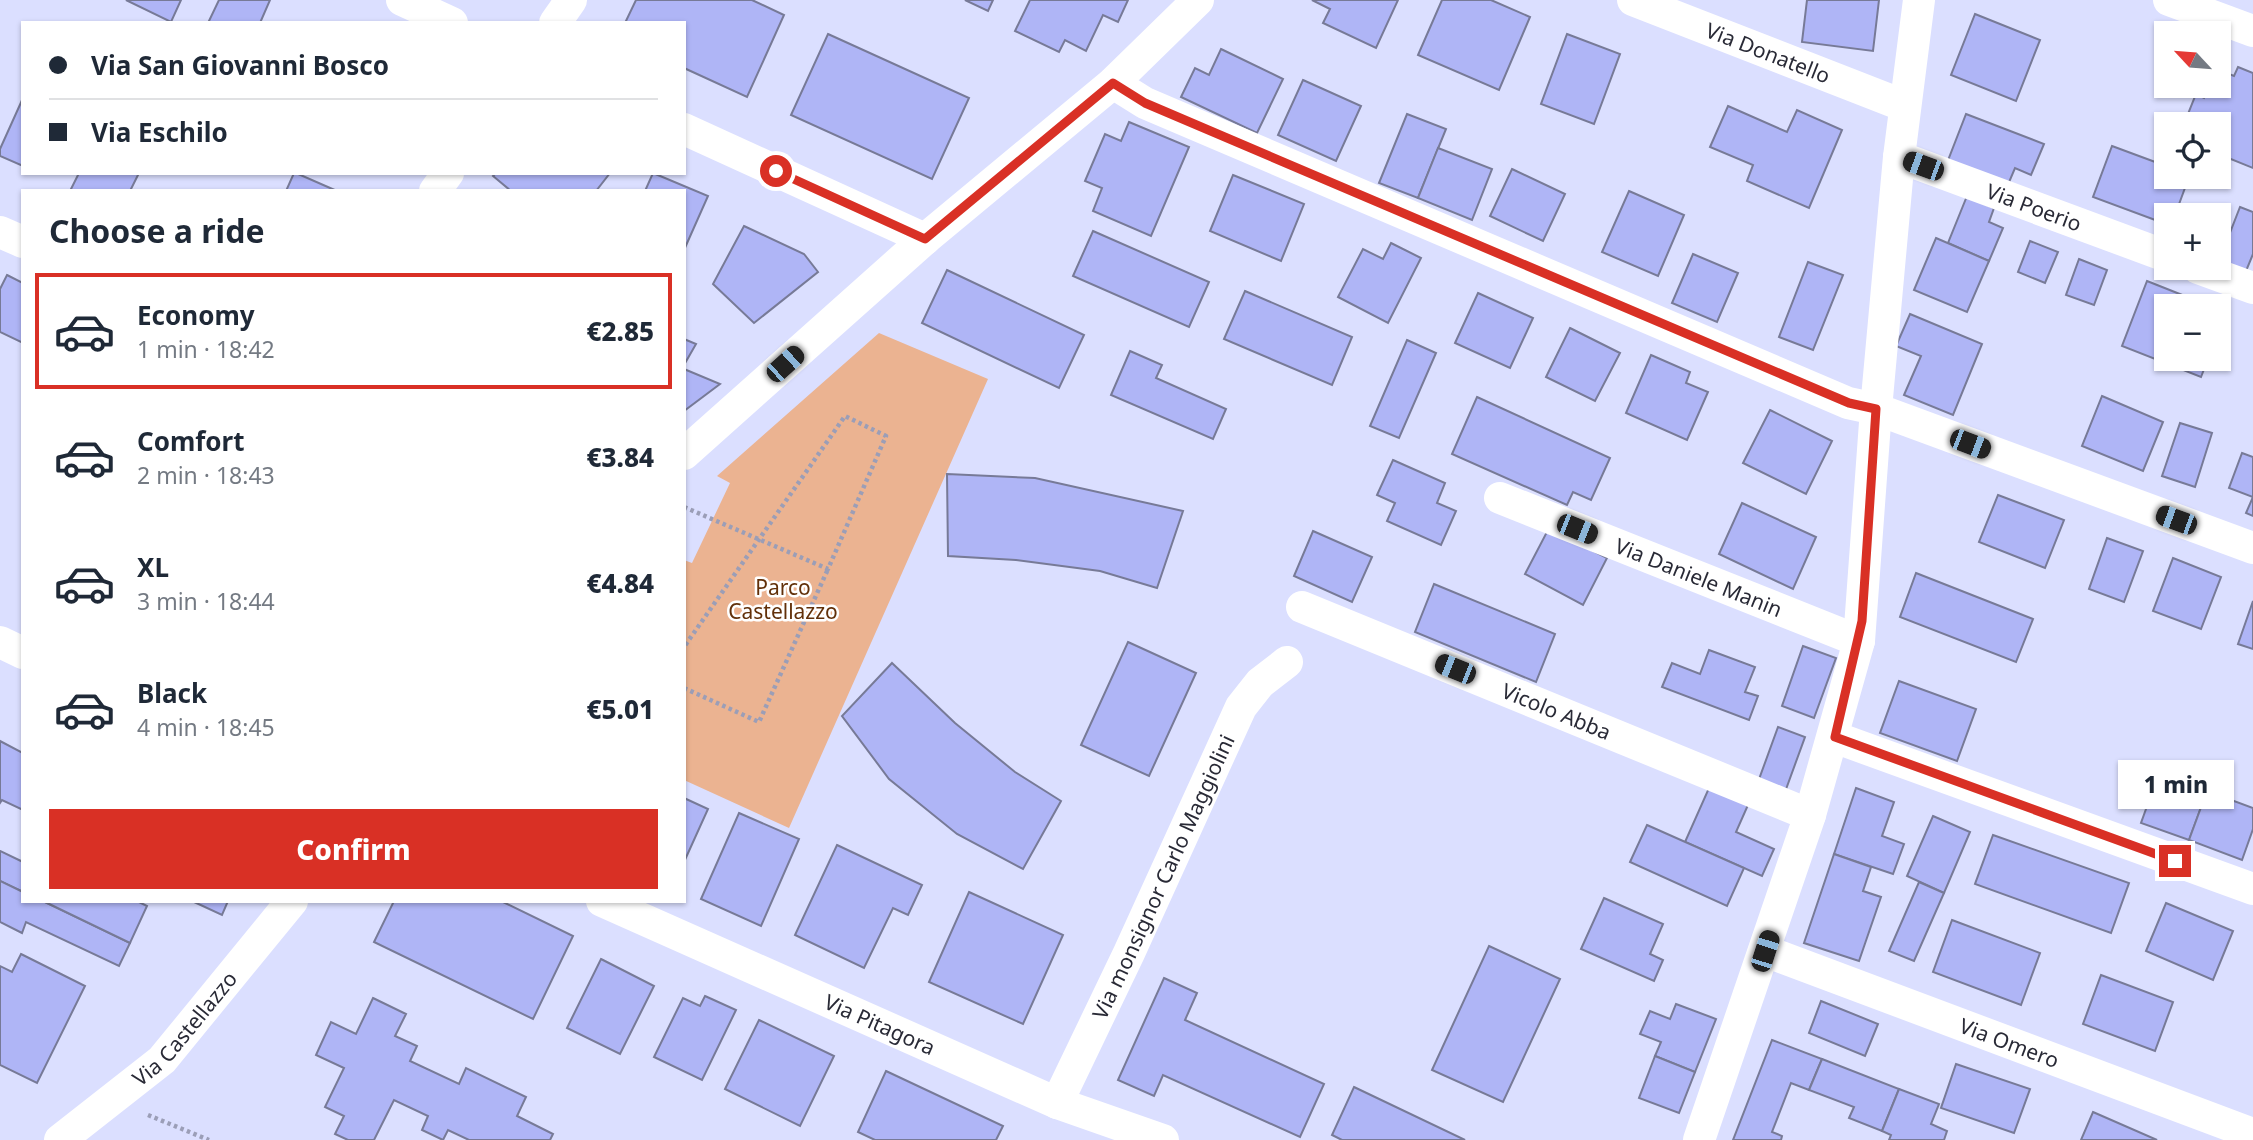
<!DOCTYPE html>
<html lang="en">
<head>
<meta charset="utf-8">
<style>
  body { margin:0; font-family:"Noto Sans",sans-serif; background:#f2f2f3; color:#1f2937; height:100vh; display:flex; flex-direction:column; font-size:26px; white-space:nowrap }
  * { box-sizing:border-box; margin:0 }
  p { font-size:23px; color:#747a83 }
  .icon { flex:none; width:38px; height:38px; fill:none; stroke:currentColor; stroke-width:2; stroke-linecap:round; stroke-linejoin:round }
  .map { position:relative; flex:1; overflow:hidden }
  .details { position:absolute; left:21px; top:189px; width:665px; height:714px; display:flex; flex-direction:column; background:#fff; border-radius:0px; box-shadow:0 2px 5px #0004 }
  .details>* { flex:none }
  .top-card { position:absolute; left:21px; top:21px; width:665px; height:154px; border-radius:0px; box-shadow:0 2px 5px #0004; display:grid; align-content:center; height:154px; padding:0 28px; background:#fff }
  .needle { width:46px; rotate:296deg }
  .controls { position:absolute; left:2154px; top:21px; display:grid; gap:14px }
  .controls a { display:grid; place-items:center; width:77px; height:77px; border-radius:0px; background:#fff; box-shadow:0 2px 5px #0004; font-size:35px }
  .end { position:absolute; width:32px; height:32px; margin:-16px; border:9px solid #d93025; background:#fff; box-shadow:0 0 0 4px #fff }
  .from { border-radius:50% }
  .bubble { position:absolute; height:49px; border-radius:0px; background:#fff; box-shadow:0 2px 5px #0004; font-size:23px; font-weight:800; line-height:49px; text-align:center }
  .car { position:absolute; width:21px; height:42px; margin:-21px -10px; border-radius:9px; box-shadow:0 0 5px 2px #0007; background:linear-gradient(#222 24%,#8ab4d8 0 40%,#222 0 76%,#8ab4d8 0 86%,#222 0) }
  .top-card b { display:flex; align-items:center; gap:24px; height:66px; font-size:26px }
  .top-card b+b { border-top:2px solid #e0e1e3 }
  .top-card i { width:18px; height:18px; background:#1f2937 }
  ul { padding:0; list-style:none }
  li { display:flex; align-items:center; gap:21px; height:116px; margin:0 14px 10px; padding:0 14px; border:4px solid transparent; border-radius:0px }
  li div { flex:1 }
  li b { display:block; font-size:26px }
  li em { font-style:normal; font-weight:800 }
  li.current { border-color:#d93025 }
  li>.icon { width:63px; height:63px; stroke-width:1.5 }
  h2 { padding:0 28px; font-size:32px; line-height:84px }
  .action { display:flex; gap:14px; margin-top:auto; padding:14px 28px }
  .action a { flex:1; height:80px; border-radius:0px; background:#d93025; color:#fff; font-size:28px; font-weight:800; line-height:80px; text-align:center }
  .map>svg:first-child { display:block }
  .green { fill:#ebb391 }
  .building { fill:#afb5f6; stroke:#777a97; stroke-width:2 }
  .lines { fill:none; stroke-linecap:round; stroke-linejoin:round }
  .path { stroke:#9b9eb7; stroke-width:4.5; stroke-dasharray:3.5 3.5; stroke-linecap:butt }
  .street { stroke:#fff; stroke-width:32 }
  .route { stroke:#d93025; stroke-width:9 }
  .labels { text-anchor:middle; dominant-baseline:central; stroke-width:5; stroke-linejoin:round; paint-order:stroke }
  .street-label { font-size:21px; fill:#292a36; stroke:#fff }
  .park-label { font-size:21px; fill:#623009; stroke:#fff }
</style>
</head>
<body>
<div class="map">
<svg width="2253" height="1140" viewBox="0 0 2253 1140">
  <rect width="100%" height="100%" fill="#dbdfff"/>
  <path class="green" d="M879,333L988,379L789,828L684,780V560L692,563L730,483L717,476Z"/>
  <g class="building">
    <path d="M126,0H181L171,22Z"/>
    <path d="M219,0H270L260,23H208Z"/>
    <path d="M636,0H752L784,15L747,97L684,68V23H625Z"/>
    <path d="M965,0H993L988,11Z"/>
    <path d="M1030,0H1128L1118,22L1103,15L1086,51L1065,40L1059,52L1015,31Z"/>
    <path d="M1312,0H1398L1376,48L1323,23L1330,9Z"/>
    <path d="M1442,0H1491L1530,17L1499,90L1418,55Z"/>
    <path d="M1807,0H1879L1873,51L1802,42Z"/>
    <path d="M1975,14L2040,40L2016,101L1951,75Z"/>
    <path d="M828,34L969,98L932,179L791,115Z"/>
    <path d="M1567,34L1620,54L1594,124L1541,104Z"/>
    <path d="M1221,49L1283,79L1257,133L1181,97L1195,68L1209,75Z"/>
    <path d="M2238,67L2253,73V168L2226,157L2221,166L2219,165V124H2184L2196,94L2204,98L2209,86H2219V70L2234,76Z"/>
    <path d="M1303,80L1361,106L1336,161L1278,135Z"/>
    <path d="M23,98V166L0,156V149Z"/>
    <path d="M1728,106L1787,132L1797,110L1842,130L1809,208L1747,181L1753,165L1710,147Z"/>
    <path d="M1407,114L1446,129L1418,198L1379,183Z"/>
    <path d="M1966,114L2044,144L2031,175L2015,168L2007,187L1947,163Z"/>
    <path d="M1129,122L1189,147L1151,236L1093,211L1102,188L1085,181L1105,134L1121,141Z"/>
    <path d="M2112,146L2166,166V177H2189L2175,215H2166V224L2093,197Z"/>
    <path d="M1438,148L1492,169L1472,220L1418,198Z"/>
    <path d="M1512,169L1565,194L1543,241L1490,216Z"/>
    <path d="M79,173H139L130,191H70Z"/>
    <path d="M294,173H296L337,191H286Z"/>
    <path d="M496,173H610L596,191H511L493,176Z"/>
    <path d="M653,173L708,196L684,250V191H645Z"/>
    <path d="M1233,175L1304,204L1281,261L1210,231Z"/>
    <path d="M1629,191L1684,215L1658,276L1602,252Z"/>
    <path d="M1967,196L1994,208L1989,222L2003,228L1989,261L1948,243Z"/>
    <path d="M2240,207L2253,212V254L2246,271L2219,261Z"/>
    <path d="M744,226L804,254L818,272L754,323L713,284Z"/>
    <path d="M1093,231L1209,282L1189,327L1073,276Z"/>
    <path d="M1936,238L1989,261L1967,312L1914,290Z"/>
    <path d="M2030,241L2058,252L2045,283L2018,272Z"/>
    <path d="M1391,243L1421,258L1388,323L1338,297L1363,249L1383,259Z"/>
    <path d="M1693,254L1738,273L1717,322L1672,303Z"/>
    <path d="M2079,259L2107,270L2094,305L2066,295Z"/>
    <path d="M1808,262L1843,275L1813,350L1779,337Z"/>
    <path d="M947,270L1084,335L1059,388L922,323Z"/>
    <path d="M7,275L23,283V343L0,332V289Z"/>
    <path d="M2147,281L2210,306H2166V359H2208L2201,377L2122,346Z"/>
    <path d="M1245,291L1352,337L1332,385L1224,339Z"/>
    <path d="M1478,293L1533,318L1510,368L1455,343Z"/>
    <path d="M1910,314L1982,344L1953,415L1904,395L1921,356L1896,346Z"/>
    <path d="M1570,328L1620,353L1595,401L1546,377Z"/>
    <path d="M684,339L696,344L684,365Z"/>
    <path d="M1407,340L1436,353L1399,438L1370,426Z"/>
    <path d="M1130,351L1162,365L1156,378L1226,409L1213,439L1111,395Z"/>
    <path d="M1651,355L1690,372L1686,383L1708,392L1687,440L1626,413Z"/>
    <path d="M684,369L720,384L684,411Z"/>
    <path d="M2102,396L2163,422L2143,471L2082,446Z"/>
    <path d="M1477,397L1610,458L1591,500L1573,492L1567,505L1452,454Z"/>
    <path d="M1770,410L1832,441L1806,494L1743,463Z"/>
    <path d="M2180,423L2212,433L2195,487L2162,476Z"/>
    <path d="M2242,453L2253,457V516L2246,513L2253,497L2229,488Z"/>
    <path d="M1393,460L1445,483L1437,503L1456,511L1441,545L1387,521L1395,503L1377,495Z"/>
    <path d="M947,474L1035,478L1183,511L1157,588L1100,571L1016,560L948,556Z"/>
    <path d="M1998,495L2064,520L2045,568L1979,542Z"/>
    <path d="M1742,503L1816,537L1793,589L1719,554Z"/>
    <path d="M1549,528L1607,558L1583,605L1525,574Z"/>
    <path d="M1313,531L1372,557L1352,602L1294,576Z"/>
    <path d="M2107,538L2143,551L2124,602L2089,589Z"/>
    <path d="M2173,558L2221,577L2201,629L2153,611Z"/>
    <path d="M1916,573L2033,619L2016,662L1900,617Z"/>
    <path d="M1434,584L1555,634L1536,682L1415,632Z"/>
    <path d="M2253,601V649L2238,644Z"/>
    <path d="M1128,642L1196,673L1149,776L1081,745Z"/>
    <path d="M1803,646L1836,658L1814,718L1782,706Z"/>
    <path d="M1709,650L1755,667L1745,692L1758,696L1749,720L1662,687L1672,663L1700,674Z"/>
    <path d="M892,663L955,723L1015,772L1061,801L1023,869L957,834L889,779L842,716Z"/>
    <path d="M1899,681L1976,709L1957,761L1880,733Z"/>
    <path d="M1778,727L1805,737L1785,792L1758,782Z"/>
    <path d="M0,741L23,753V810L2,800L0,803Z"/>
    <path d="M2159,773L2207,791L2189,840L2141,823Z"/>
    <path d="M1709,788L1748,805L1736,832L1774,849L1762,876L1685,842Z"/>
    <path d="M1856,788L1894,802L1882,836L1904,844L1893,874L1834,854Z"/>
    <path d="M2207,791L2253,808V829L2242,860L2189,840Z"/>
    <path d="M684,798L708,809L684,862Z"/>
    <path d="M739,813L799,839L761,926L701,899Z"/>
    <path d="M1933,816L1970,832L1944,893L1907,876Z"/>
    <path d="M1647,825L1744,868L1727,906L1630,862Z"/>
    <path d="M1993,835L2129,883L2111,933L1975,884Z"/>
    <path d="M837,845L922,885L908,915L893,908L864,968L795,935Z"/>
    <path d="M0,851L23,862V892L0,881Z"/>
    <path d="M1834,854L1871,867L1863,891L1881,897L1859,961L1804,943Z"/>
    <path d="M0,881L23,892V901H43L130,943L119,966L26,922L22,933L0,922Z"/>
    <path d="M1919,882L1944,893L1914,961L1889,951Z"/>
    <path d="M969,892L1063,935L1023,1024L929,982Z"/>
    <path d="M1604,898L1663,924L1650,954L1663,960L1654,981L1581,949Z"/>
    <path d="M43,901H137L147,906L130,943Z"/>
    <path d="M192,901H228L222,915Z"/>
    <path d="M394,901H501L573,936L533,1019L374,942Z"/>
    <path d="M2166,903L2233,931L2213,980L2146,951Z"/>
    <path d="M1952,920L2040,953L2021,1005L1933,972Z"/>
    <path d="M1489,946L1560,979L1503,1102L1432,1070Z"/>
    <path d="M21,954L85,986L37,1083L0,1065V966L12,972Z"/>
    <path d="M601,959L654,986L620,1054L567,1028Z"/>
    <path d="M2101,975L2173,1002L2155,1051L2083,1024Z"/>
    <path d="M1164,978L1197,993L1185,1020L1324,1084L1300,1137L1163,1075L1154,1096L1118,1080Z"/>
    <path d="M705,996L736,1010L702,1080L654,1057L683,998L700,1006Z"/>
    <path d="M373,998L406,1014L395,1036L417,1046L410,1061L459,1084L466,1068L526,1097L517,1116L553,1134L550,1140H469L448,1130L443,1140L422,1130L428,1116L394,1100L374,1140H348L335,1134L344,1116L325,1107L344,1068L316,1055L331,1022L356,1034Z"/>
    <path d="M1821,1001L1878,1024L1865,1056L1809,1033Z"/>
    <path d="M1676,1004L1716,1019L1695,1072L1655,1056L1661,1042L1640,1034L1650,1011L1670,1019Z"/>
    <path d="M759,1020L834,1056L800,1126L725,1089Z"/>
    <path d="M1772,1040L1822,1059L1809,1090L1791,1083L1772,1132L1782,1136L1781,1140H1733Z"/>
    <path d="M1655,1056L1695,1072L1679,1113L1639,1098Z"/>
    <path d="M1822,1059L1899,1089L1882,1131L1849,1118L1854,1107L1809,1090Z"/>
    <path d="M1956,1064L2030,1089L2014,1133L1941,1108Z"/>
    <path d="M886,1071L1003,1126L996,1140H875L858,1132Z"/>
    <path d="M1354,1087L1465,1140H1342L1332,1135Z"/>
    <path d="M1899,1089L1939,1104L1931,1124L1947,1131L1944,1140H1889L1891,1135L1882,1131Z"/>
    <path d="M2093,1112L2157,1140H2081Z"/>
  </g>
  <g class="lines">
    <g class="path">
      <path d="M684,507L828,569L886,436L845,416L684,647"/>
      <path d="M684,688L759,722L828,569"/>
      <path d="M148,1115L209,1140"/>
    </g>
    <g class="street">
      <path d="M402,0L452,23"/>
      <path id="s1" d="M1633,0L1905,106"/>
      <path d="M2169,0L2253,31"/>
      <path d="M555,23L571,0"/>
      <path d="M1113,83L1145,103L1848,403L1876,409L2253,548"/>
      <path d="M684,129L925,239"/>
      <path id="s2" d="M1899,157L2166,256"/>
      <path d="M435,191L448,173"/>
      <path d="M0,232L23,242"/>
      <path d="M2198,268L2253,288"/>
      <path d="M684,454L925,239L1113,83L1198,0"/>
      <path id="s3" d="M1500,498L1859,641"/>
      <path id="s4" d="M1302,607L1810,815"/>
      <path d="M0,642L23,653"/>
      <path d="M1834,737L2253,889"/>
      <path id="s5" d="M602,901L1057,1103L1163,1140"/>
      <path id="s6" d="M1765,951L2253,1134"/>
      <path id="s7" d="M1057,1103L1129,953L1241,707L1260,683L1287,662"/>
      <path id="s8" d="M60,1140L162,1060L292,901"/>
      <path d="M1699,1140L1810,815L1859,641L1876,409L1899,157L1919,0"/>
    </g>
  </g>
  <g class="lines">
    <path class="route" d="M776,171L925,239L1113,83L1145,103L1849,403L1876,409L1862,621L1835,737L2175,861"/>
  </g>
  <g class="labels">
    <g class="street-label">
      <text stroke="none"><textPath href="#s1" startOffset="145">Via Donatello</textPath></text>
      <text stroke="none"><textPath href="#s2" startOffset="144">Via Poerio</textPath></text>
      <text stroke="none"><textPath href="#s3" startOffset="214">Via Daniele Manin</textPath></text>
      <text stroke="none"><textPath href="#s4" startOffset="275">Vicolo Abba</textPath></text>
      <text stroke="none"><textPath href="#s7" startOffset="250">Via monsignor Carlo Maggiolini</textPath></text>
      <text stroke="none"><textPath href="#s5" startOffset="304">Via Pitagora</textPath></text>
      <text stroke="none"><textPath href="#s8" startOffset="168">Via Castellazzo</textPath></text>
      <text stroke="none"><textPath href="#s6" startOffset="261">Via Omero</textPath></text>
    </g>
    <g class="park-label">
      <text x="783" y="587">Parco<tspan x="783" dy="24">Castellazzo</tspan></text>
    </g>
  </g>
</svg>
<div class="controls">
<a><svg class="needle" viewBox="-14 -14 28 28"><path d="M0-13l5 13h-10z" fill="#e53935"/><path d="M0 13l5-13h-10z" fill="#747a83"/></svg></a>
<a><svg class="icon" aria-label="locate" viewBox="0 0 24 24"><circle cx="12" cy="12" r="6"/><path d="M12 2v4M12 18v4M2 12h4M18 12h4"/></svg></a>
<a>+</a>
<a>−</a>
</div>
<i class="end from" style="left:776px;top:171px"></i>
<i class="end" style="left:2175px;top:861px"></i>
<div class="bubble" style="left:2118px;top:760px;width:116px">1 min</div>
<i class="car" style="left:1923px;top:166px;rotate:290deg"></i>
<i class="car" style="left:785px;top:364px;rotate:48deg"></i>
<i class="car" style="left:1970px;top:444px;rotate:111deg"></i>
<i class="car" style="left:2176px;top:520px;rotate:290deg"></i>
<i class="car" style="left:1577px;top:529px;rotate:112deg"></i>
<i class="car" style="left:1455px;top:669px;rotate:292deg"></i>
<i class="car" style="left:1765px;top:951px;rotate:18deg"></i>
<div class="top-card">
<b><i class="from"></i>Via San Giovanni Bosco</b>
<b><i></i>Via Eschilo</b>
</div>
<section class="details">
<h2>Choose a ride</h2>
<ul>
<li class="current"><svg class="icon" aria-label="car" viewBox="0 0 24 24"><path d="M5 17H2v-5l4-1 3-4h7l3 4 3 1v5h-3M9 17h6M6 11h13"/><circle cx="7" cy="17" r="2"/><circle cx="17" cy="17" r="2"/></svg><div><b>Economy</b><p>1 min · 18:42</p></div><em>€2.85</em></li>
<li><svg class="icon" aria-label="car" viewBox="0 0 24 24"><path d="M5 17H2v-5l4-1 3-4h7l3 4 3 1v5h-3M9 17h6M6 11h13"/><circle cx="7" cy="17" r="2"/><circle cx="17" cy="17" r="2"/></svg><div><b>Comfort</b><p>2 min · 18:43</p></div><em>€3.84</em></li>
<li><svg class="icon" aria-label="car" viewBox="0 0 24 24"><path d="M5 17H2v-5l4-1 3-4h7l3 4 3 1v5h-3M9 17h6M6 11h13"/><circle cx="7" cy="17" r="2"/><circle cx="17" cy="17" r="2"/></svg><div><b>XL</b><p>3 min · 18:44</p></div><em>€4.84</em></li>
<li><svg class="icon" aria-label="car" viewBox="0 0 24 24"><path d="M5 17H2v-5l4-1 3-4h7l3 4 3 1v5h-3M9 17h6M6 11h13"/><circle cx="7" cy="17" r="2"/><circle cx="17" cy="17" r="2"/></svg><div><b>Black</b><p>4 min · 18:45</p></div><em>€5.01</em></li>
</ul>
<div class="action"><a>Confirm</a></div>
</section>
</div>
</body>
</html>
